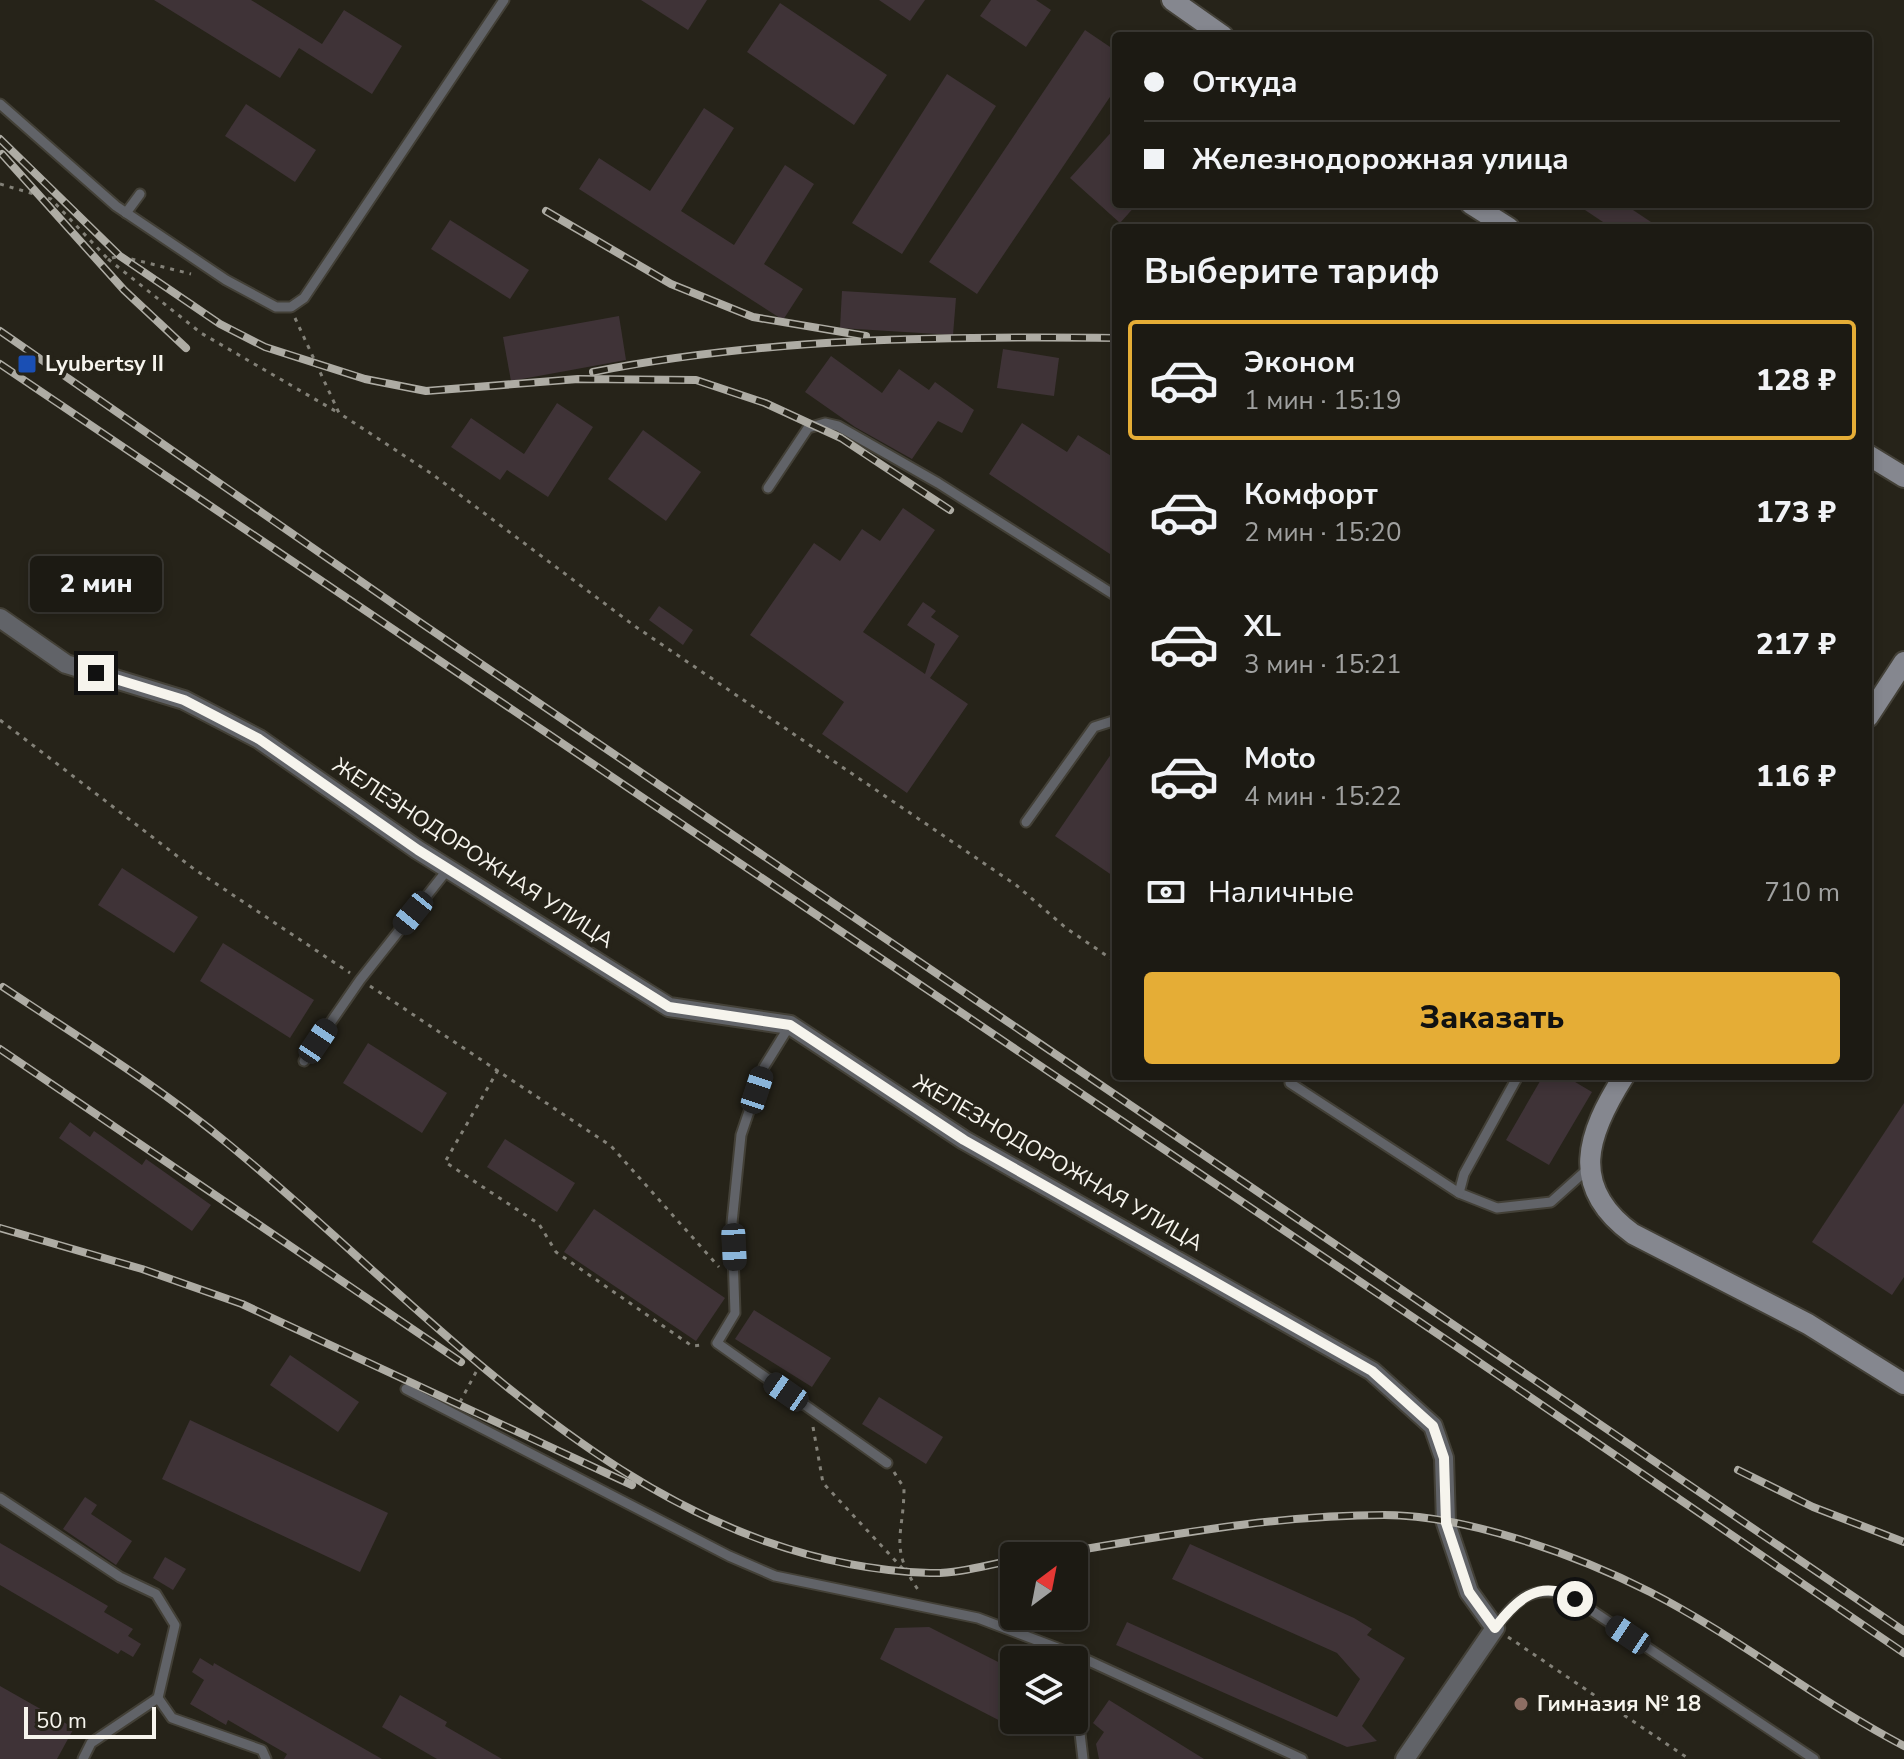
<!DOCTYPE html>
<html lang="ru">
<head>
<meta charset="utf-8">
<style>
  body { margin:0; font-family:"Nunito Sans",sans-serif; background:#25231c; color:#f1f3f6; height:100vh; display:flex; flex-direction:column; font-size:30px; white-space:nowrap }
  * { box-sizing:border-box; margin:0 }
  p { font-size:26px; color:#a0a1a0 }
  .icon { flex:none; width:44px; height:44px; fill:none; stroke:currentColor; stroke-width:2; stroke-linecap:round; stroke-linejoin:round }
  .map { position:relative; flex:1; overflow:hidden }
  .drawer { position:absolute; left:1112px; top:224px; width:760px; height:856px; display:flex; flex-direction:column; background:#1c1a13; border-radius:8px; box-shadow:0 4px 12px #0003,0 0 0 2px #3a3833 }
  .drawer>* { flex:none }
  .hud { position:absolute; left:1112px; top:32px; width:760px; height:176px; border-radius:8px; box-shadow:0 4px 12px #0003,0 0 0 2px #3a3833; display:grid; align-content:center; height:176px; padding:0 32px; background:#1c1a13 }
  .needle { width:52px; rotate:32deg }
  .fabs { position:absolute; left:1000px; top:1542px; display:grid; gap:16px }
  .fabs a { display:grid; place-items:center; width:88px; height:88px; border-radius:8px; background:#1c1a13; box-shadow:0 4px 12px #0003,0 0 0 2px #3a3833; font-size:40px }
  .scale { position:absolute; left:24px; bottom:20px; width:132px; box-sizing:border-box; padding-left:8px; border:4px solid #f6f4ed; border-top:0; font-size:22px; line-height:28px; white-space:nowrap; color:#f6f4ed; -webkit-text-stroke:6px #262319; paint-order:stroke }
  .end { position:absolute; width:36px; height:36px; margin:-18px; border:10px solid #f6f4ed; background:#111; box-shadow:0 0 0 4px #111 }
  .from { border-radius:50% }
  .bubble { position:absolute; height:56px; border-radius:8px; background:#1c1a13; box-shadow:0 4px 12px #0003,0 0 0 2px #3a3833; font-size:26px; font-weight:800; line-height:56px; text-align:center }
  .car { position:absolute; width:24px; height:48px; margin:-24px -12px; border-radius:10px; box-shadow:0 0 6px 2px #0007; background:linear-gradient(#222 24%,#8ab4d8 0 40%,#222 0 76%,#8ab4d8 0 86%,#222 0) }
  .hud b { display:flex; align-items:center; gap:28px; height:76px; font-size:30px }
  .hud b+b { border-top:2px solid #3a3833 }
  .hud i { width:20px; height:20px; background:#f1f3f6 }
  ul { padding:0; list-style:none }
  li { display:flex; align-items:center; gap:24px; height:120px; margin:0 16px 12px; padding:0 16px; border:4px solid transparent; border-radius:8px }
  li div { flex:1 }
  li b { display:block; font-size:30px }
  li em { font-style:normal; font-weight:800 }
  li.on { border-color:#e5ad36 }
  li>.icon { width:72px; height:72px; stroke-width:1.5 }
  h2 { padding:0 32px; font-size:36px; line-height:96px }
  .pay { display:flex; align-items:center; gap:20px; height:88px; padding:0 32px; font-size:30px }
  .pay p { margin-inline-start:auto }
  .action { display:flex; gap:16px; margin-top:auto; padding:16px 32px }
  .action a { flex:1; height:92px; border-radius:8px; background:#e5ad36; color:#111; font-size:32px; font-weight:800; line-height:92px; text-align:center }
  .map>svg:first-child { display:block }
  .building { fill:#3f3337 }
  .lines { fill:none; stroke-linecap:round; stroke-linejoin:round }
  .lane-casing { stroke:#434037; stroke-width:13 }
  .street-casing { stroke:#434037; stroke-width:22 }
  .secondary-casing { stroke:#434037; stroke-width:24 }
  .path { stroke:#838178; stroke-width:3; stroke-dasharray:4 6; stroke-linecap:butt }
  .lane { stroke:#616368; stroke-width:9 }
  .street { stroke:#616368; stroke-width:18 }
  .secondary { stroke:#85878f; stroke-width:20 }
  .rail-casing { stroke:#aeaca4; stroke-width:8 }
  .rail { stroke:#262319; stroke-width:5; stroke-dasharray:15; stroke-linecap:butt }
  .route { stroke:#f6f4ed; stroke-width:10 }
  .transit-dot { fill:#1a4fb4; stroke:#262319; stroke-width:3 }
  .education-dot { fill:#8d6e63; stroke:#262319; stroke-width:3 }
  .labels { text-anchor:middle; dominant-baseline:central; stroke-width:8; stroke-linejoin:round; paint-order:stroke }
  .poi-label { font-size:22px; font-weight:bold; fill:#f6f4ed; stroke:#262319; text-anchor:start }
  .street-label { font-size:22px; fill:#f6f4ed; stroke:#262319 }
</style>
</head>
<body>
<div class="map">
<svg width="1904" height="1759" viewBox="0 0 1904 1759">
  <rect width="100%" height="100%" fill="#262319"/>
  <g class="building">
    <path d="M154,0H251L322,44L344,10L402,46L372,94L299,48L280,78Z"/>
    <path d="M641,0H707L688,30Z"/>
    <path d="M879,0H925L910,21Z"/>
    <path d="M991,0H1036L1051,10L1026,47L980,16Z"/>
    <path d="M780,3L887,75L854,125L747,52Z"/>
    <path d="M1085,30L1116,51V88L977,294L929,262Z"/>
    <path d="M947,74L996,106L902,254L852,223Z"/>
    <path d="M246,104L316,150L295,182L225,136Z"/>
    <path d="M704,108L734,128L681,211L734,245L785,165L814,184L764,264L803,289L783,320L579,189L599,158L650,191Z"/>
    <path d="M1116,127V204H1137L1120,223L1070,178Z"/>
    <path d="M1576,204H1624L1660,228H1612Z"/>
    <path d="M450,220L529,270L510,299L431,249Z"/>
    <path d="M842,291L956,298L953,335L840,328Z"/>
    <path d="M619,316L626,360L511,381L503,337Z"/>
    <path d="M1003,349L1059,358L1054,396L997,388Z"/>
    <path d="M831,356L882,393L899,369L929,390L935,382L974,410L962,433L938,421L912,459L855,427L805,392Z"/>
    <path d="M557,403L593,427L548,497L507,470L500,480L451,447L471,418L524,454Z"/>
    <path d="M1022,423L1067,452L1078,435L1116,459V558L989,474Z"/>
    <path d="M643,430L701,472L666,521L608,479Z"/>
    <path d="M903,508L935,530L863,632L925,674L935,644L907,625L923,602L936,611L931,617L959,636L930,678L968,704L907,793L822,734L844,702L750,635L814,543L840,561L862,529L880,541Z"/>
    <path d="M659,606L693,630L683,645L649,620Z"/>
    <path d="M1116,747V878L1055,836Z"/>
    <path d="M122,868L198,917L174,953L98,905Z"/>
    <path d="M223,943L314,1000L290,1038L200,981Z"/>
    <path d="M368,1043L447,1093L422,1133L343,1083Z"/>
    <path d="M1543,1076H1565L1592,1092L1549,1165L1506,1140Z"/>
    <path d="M1904,1103V1277L1892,1295L1812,1242Z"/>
    <path d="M70,1122L90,1137L94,1131L142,1165L146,1159L211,1205L192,1231L59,1138Z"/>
    <path d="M505,1139L575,1183L557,1212L487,1167Z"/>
    <path d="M594,1209L725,1298L696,1341L564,1252Z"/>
    <path d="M754,1310L831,1358L812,1387L735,1339Z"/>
    <path d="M290,1355L359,1402L338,1432L270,1385Z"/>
    <path d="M879,1397L943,1437L926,1464L862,1424Z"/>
    <path d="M190,1420L388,1513L360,1572L162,1479Z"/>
    <path d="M85,1497L97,1505L91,1514L132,1541L116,1565L63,1529Z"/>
    <path d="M0,1543L108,1606L104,1612L133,1629L128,1636L141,1644L133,1657L121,1650L118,1654L0,1585Z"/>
    <path d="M1190,1544L1354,1618L1372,1629L1367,1635L1405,1658L1362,1726L1377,1741L1347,1747L1116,1645L1127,1622L1337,1717L1360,1679L1337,1653L1172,1579Z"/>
    <path d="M165,1557L186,1569L173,1590L153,1578Z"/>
    <path d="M929,1627L1014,1670V1728L880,1659L895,1628Z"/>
    <path d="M200,1658L213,1666L214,1663L382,1759H284L287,1754L228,1720L226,1725L190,1704L204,1680L192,1672Z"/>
    <path d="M0,1686L74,1728L57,1759H0Z"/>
    <path d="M400,1695L447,1722L445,1726L502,1759H437L382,1727Z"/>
    <path d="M1109,1700L1204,1759H1099L1096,1744L1104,1732L1093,1723Z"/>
  </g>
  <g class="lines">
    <g class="lane-casing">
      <g id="lane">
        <path d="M0,104L116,206L226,280L276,307H291L304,298L504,0"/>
        <path d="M126,213L140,194"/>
        <path d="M768,488L808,428L825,423L838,426L938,483L1116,596"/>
        <path d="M1026,822L1094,727L1116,720"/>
        <path d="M790,1025L764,1067L741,1135L732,1223L735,1313L717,1343L887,1463"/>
        <path d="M304,1061L360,980L448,869"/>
        <path d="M1290,1083L1459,1193L1497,1208L1551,1202L1590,1167"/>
        <path d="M1459,1193L1464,1174L1518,1076"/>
        <path d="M406,1389L729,1556L775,1576L978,1618L1076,1655L1302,1759"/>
        <path d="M0,1498L120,1577L156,1594L175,1625L158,1698L172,1718L262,1750L266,1759"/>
        <path d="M1495,1628C1516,1600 1532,1583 1570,1596L1814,1759"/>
        <path d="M1074,1682L1083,1759"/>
        <path d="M83,1759L91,1743L158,1698"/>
      </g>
    </g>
    <g class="street-casing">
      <path id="street" d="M0,618L66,664L184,700L259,739L418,850L669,1007L790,1025L964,1140L1372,1371L1433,1426L1444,1458L1446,1523L1469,1592L1495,1628L1405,1759"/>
    </g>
    <g class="secondary-casing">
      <g id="secondary">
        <path d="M1172,0L1223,36"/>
        <path d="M1471,204L1509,228"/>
        <path d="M1868,455L1904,477"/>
        <path d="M1868,717L1904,662"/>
        <path d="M1624,1076C1587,1134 1568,1187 1633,1234L1808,1324L1904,1384"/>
      </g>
    </g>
    <g class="path">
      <path d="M0,184L51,199L108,259L120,256L191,274"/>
      <path d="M108,259L201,333L337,412"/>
      <path d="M295,318L339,413L432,474L636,627L1016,885L1066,928L1116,962"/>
      <path d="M0,720L194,869L350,973"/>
      <path d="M370,986L611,1146L719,1267"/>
      <path d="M498,1070L445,1162L539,1224L556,1252L692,1346L703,1345"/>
      <path d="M460,1402L483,1359"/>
      <path d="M813,1427L823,1483L905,1571"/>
      <path d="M894,1472L904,1488C904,1535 888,1547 919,1591"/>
      <path d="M1508,1637L1689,1759"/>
    </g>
    <use href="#lane" class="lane"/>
    <use href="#street" class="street"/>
    <use href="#secondary" class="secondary"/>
    <g class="rail-casing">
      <g id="rail">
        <path d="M0,139L120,256L220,324L265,347L365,379L426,391L578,379L696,380L765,403L841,438L950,510"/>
        <path d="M2,154L124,290L186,348"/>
        <path d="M546,211L671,284L753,317L866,336"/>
        <path d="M0,331L421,623L1904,1631"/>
        <path d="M0,364L1457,1347L1904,1653"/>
        <path d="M593,372C764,338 942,336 1116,338"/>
        <path d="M3,987C78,1037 157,1085 227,1143C437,1314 637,1563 930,1573C957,1574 987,1565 1014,1560"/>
        <path d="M0,1049L461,1362"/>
        <path d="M0,1228L142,1269L242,1304L632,1485"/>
        <path d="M1738,1470L1813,1507L1904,1542"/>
        <path d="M1041,1556C1155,1538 1268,1515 1384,1515C1466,1515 1577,1555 1650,1592C1738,1637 1816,1700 1904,1746"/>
      </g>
    </g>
    <use href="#rail" class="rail"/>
  </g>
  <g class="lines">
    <path class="route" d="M96,673L184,700L259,739L418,850L669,1007L790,1025L964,1140L1372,1371L1433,1426L1444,1458L1446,1523L1469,1592L1495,1628C1515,1601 1540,1577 1575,1599"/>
  </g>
  <rect class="transit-dot" x="17" y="354" width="20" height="20" rx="4"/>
  <circle class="education-dot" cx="1521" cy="1704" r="8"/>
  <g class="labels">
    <g class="poi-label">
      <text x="45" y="364">Lyubertsy II</text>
      <text x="1537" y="1704">Гимназия № 18</text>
    </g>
    <g class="street-label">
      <text transform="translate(473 853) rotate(33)">ЖЕЛЕЗНОДОРОЖНАЯ УЛИЦА</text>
      <text transform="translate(1058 1163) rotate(30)">ЖЕЛЕЗНОДОРОЖНАЯ УЛИЦА</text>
    </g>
  </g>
</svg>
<div class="fabs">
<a><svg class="needle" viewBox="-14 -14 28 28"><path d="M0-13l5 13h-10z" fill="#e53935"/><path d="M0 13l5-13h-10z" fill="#a0a1a0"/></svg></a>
<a><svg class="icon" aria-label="layers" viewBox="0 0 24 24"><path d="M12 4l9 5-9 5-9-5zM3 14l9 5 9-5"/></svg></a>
</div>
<div class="scale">50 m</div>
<i class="end from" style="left:1575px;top:1599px"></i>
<i class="end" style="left:96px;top:673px"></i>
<div class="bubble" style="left:30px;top:556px;width:132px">2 мин</div>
<i class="car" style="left:413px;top:913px;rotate:219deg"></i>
<i class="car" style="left:318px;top:1041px;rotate:34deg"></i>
<i class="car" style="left:757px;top:1090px;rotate:18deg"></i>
<i class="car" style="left:734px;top:1247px;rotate:177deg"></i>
<i class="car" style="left:786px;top:1392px;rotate:305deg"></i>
<i class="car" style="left:1628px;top:1635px;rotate:304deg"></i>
<div class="hud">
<b><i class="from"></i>Откуда</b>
<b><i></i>Железнодорожная улица</b>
</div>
<section class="drawer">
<h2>Выберите тариф</h2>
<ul>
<li class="on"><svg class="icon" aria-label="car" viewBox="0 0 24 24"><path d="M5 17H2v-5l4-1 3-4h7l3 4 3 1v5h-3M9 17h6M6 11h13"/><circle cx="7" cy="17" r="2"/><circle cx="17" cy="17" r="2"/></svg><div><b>Эконом</b><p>1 мин · 15:19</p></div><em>128 ₽</em></li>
<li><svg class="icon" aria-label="car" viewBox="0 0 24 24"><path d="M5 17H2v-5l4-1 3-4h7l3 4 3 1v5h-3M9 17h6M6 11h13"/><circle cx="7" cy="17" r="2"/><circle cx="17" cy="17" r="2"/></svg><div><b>Комфорт</b><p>2 мин · 15:20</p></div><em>173 ₽</em></li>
<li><svg class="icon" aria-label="car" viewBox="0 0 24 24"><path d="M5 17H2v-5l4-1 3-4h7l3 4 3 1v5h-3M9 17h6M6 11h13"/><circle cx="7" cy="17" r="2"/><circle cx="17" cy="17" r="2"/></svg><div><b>XL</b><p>3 мин · 15:21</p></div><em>217 ₽</em></li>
<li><svg class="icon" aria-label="car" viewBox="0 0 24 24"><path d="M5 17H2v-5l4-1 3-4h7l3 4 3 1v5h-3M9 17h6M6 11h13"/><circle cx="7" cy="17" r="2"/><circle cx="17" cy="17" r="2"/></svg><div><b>Moto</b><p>4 мин · 15:22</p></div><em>116 ₽</em></li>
</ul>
<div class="pay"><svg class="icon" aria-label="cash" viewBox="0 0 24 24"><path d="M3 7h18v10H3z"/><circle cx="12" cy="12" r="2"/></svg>Наличные<p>710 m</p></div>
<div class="action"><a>Заказать</a></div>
</section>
</div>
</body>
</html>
